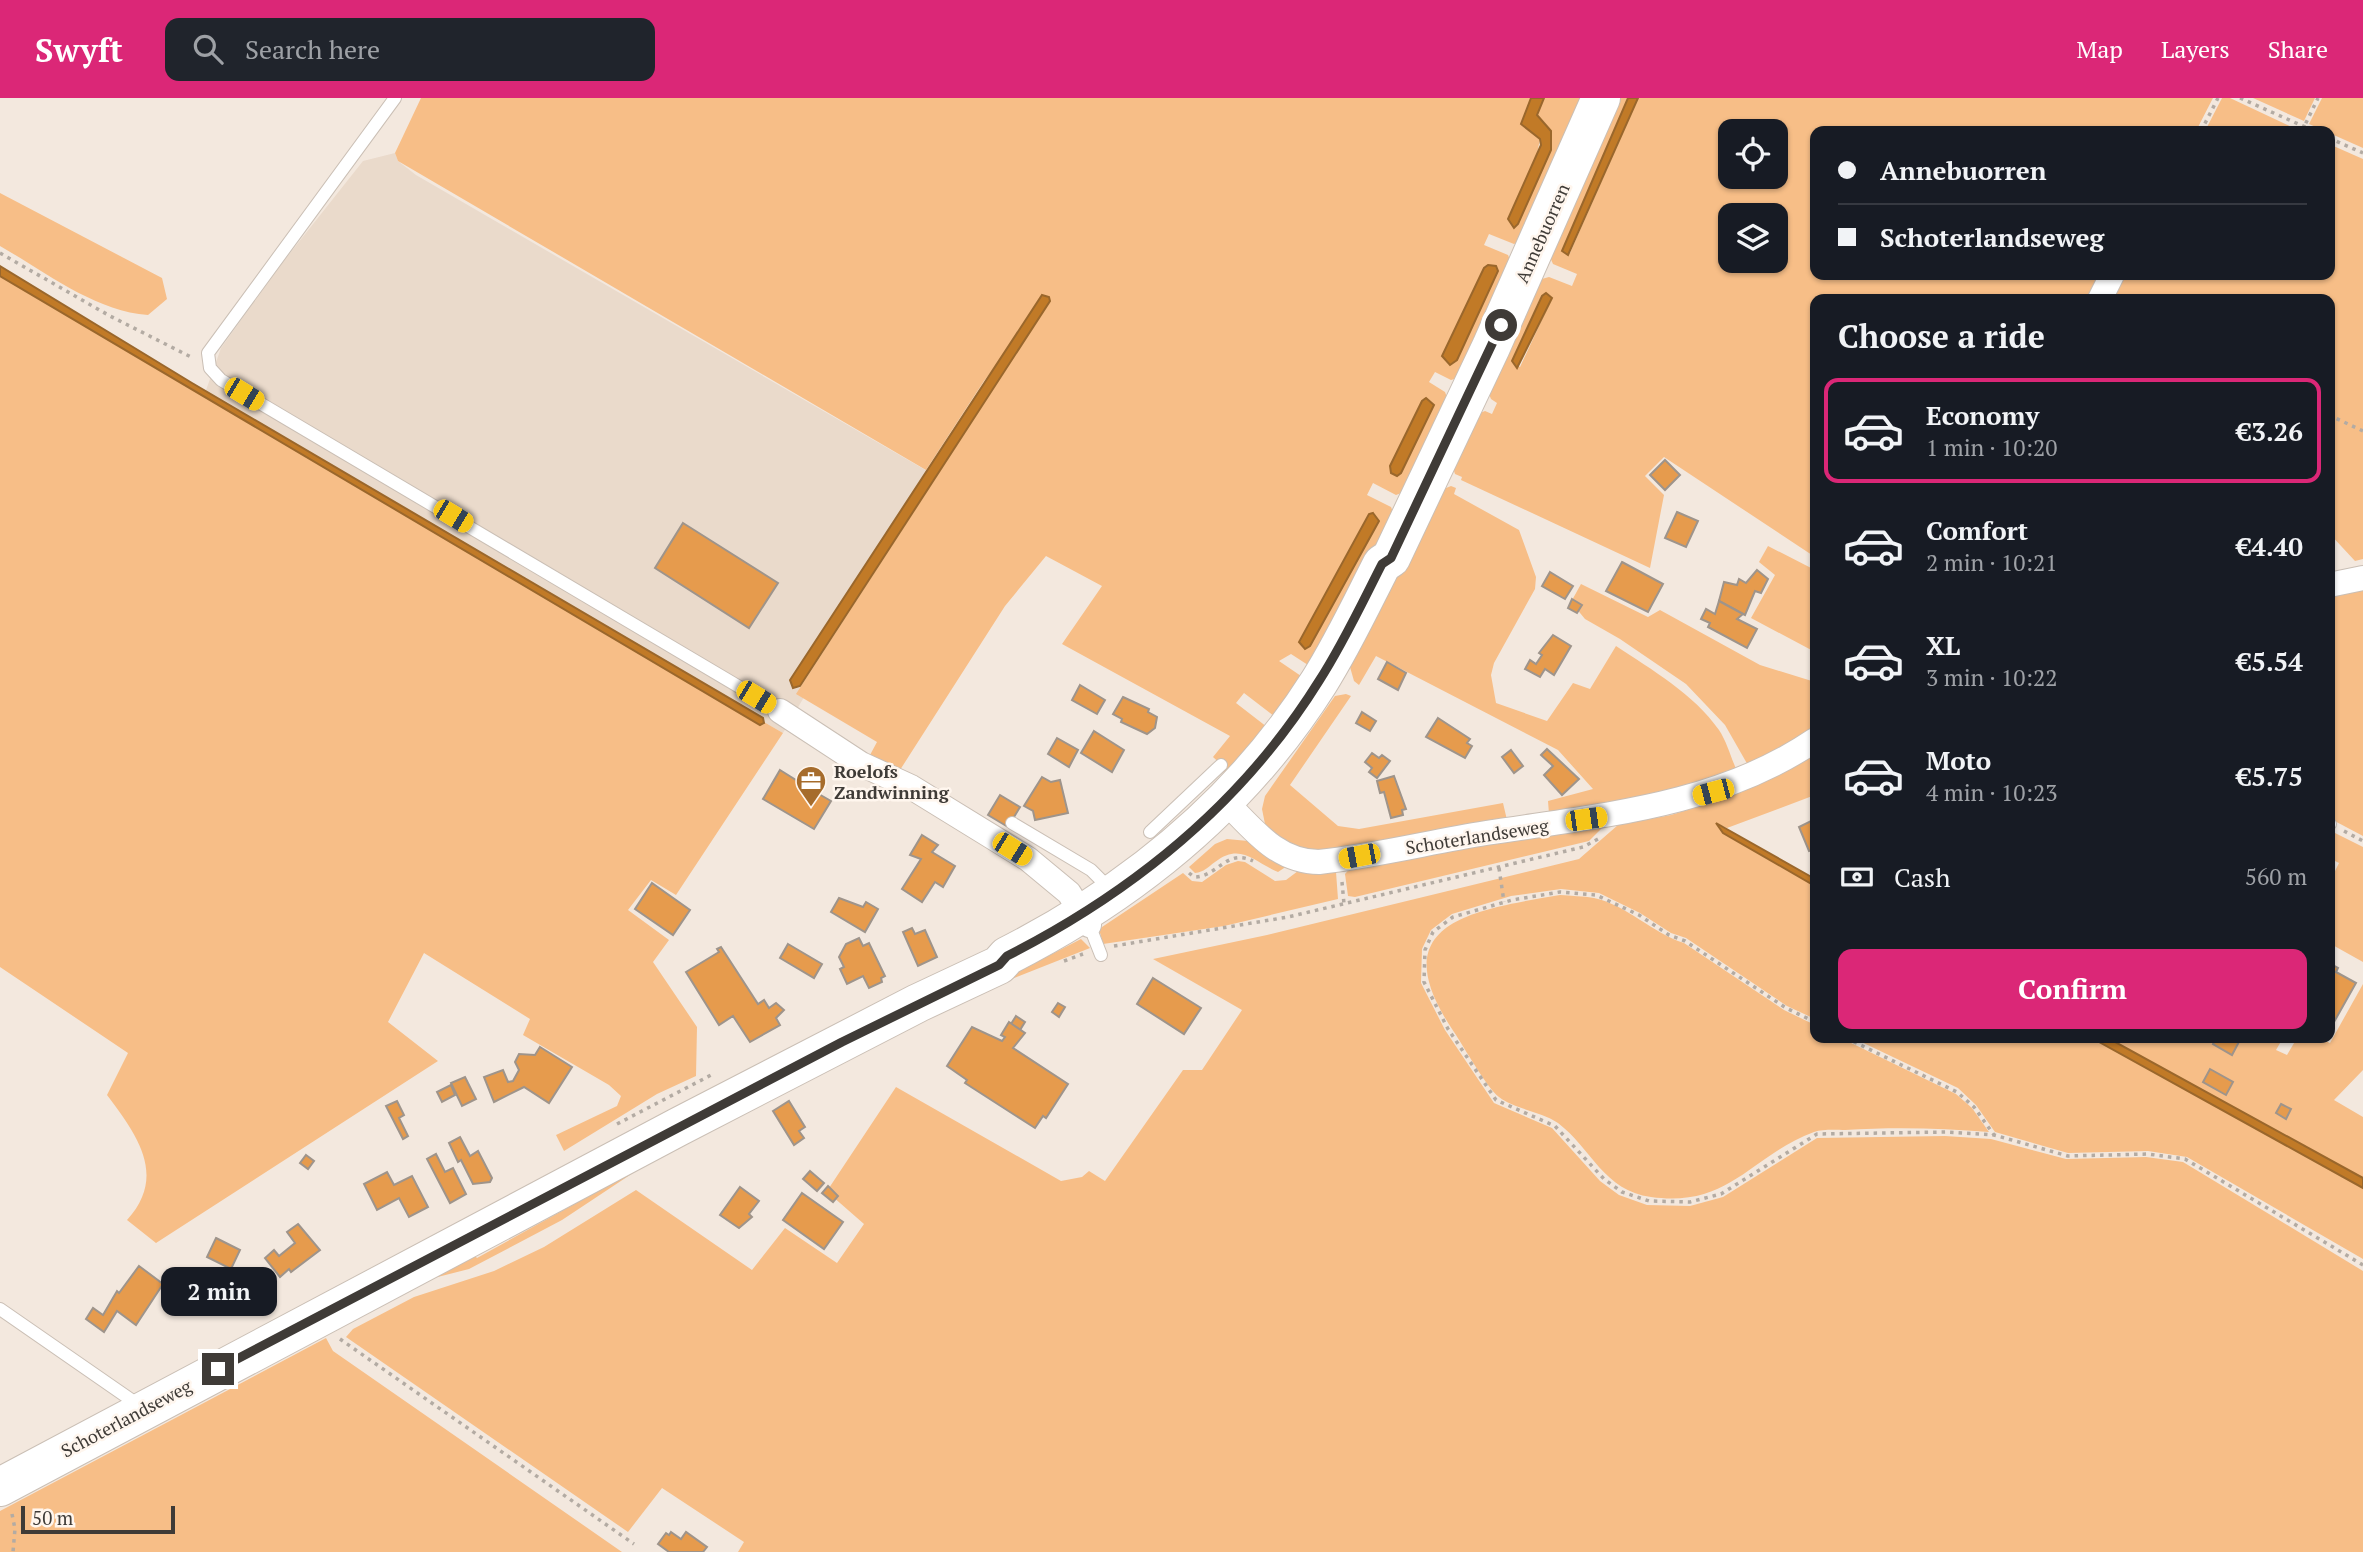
<!DOCTYPE html>
<html lang="en">
<head>
<meta charset="utf-8">
<style>
  body { margin:0; font-family:"PT Serif",serif; background:#20242c; color:#f1f3f6; height:100vh; display:flex; flex-direction:column; font-size:26px; white-space:nowrap }
  * { box-sizing:border-box; margin:0 }
  p { font-size:23px; color:#9ea1a6 }
  .icon { flex:none; width:38px; height:38px; fill:none; stroke:currentColor; stroke-width:2; stroke-linecap:round; stroke-linejoin:round }
  .map { position:relative; flex:1; overflow:hidden }
  .panel { position:absolute; left:1810px; top:196px; width:525px; height:749px; display:flex; flex-direction:column; background:#171b24; border-radius:14px; box-shadow:0 2px 5px #0004 }
  .panel>* { flex:none }
  .banner { position:absolute; left:1810px; top:28px; width:525px; height:154px; border-radius:14px; box-shadow:0 2px 5px #0004; display:grid; align-content:center; height:154px; padding:0 28px; background:#171b24 }
  .buttons { position:absolute; left:1718px; top:21px; display:grid; gap:14px }
  .buttons a { display:grid; place-items:center; width:70px; height:70px; border-radius:14px; background:#171b24; box-shadow:0 2px 5px #0004; font-size:35px }
  .scale { position:absolute; left:21px; bottom:18px; width:154px; box-sizing:border-box; padding-left:7px; border:4px solid #3f3b37; border-top:0; font-size:19px; line-height:24px; white-space:nowrap; color:#3f3b37; -webkit-text-stroke:5px #fff6ee; paint-order:stroke }
  .end { position:absolute; width:32px; height:32px; margin:-16px; border:9px solid #3f3b37; background:#fff; box-shadow:0 0 0 4px #fff }
  .from { border-radius:50% }
  .bubble { position:absolute; height:49px; border-radius:14px; background:#171b24; box-shadow:0 2px 5px #0004; font-size:23px; font-weight:600; line-height:49px; text-align:center }
  .car { position:absolute; width:21px; height:42px; margin:-21px -10px; border-radius:9px; box-shadow:0 0 5px 2px #0007; background:linear-gradient(#f5c518 24%,#345 0 40%,#f5c518 0 76%,#345 0 86%,#f5c518 0) }
  .banner b { display:flex; align-items:center; gap:24px; height:66px; font-size:26px }
  .banner b+b { border-top:2px solid #363941 }
  .banner i { width:18px; height:18px; background:#f1f3f6 }
  ul { padding:0; list-style:none }
  li { display:flex; align-items:center; gap:21px; height:105px; margin:0 14px 10px; padding:0 14px; border:4px solid transparent; border-radius:14px }
  li div { flex:1 }
  li b { display:block; font-size:26px }
  li em { font-style:normal; font-weight:600 }
  li.active { border-color:#db2777 }
  li>.icon { width:63px; height:63px; stroke-width:1.5 }
  h2 { padding:0 28px; font-size:32px; line-height:84px }
  .pay { display:flex; align-items:center; gap:18px; height:77px; padding:0 28px; font-size:26px }
  .pay p { margin-inline-start:auto }
  .action { display:flex; gap:14px; margin-top:auto; padding:14px 28px }
  .action a { flex:1; height:80px; border-radius:14px; background:#db2777; color:#fff; font-size:28px; font-weight:600; line-height:80px; text-align:center }
  header { display:flex; align-items:center; gap:42px; box-sizing:border-box; height:98px; padding:0 35px; background:#db2777; color:#fff }
  header strong { font-size:33px }
  nav { display:flex; gap:38px; margin-inline-start:auto; font-size:24px }
  .search { width:490px; height:63px; background:#20242c; display:flex; align-items:center; gap:18px; box-sizing:border-box; padding:0 24px; border-radius:14px; color:#9ea1a6; font-size:26px }
  .map>svg:first-child { display:block }
  .built { fill:#eadacb }
  .green { fill:#f7be87; fill-rule:evenodd }
  .water { fill:#c17a27; stroke:#9a672c; stroke-width:2 }
  .building { fill:#e69b4d; stroke:#9e948b; stroke-width:2 }
  .lines { fill:none; stroke-linecap:round; stroke-linejoin:round }
  .lane-casing { stroke:#cabfb5; stroke-width:14 }
  .street-casing { stroke:#cabfb5; stroke-width:26 }
  .primary-casing { stroke:#cabfb5; stroke-width:40 }
  .path { stroke:#b3aba3; stroke-width:3.5; stroke-dasharray:3.5 5; stroke-linecap:butt }
  .lane { stroke:#fff; stroke-width:12 }
  .street { stroke:#fff; stroke-width:24 }
  .primary { stroke:#fff; stroke-width:38 }
  .route { stroke:#3f3b37; stroke-width:9 }
  .labels { text-anchor:middle; dominant-baseline:central; stroke-width:5; stroke-linejoin:round; paint-order:stroke }
  .street-label { font-size:18px; fill:#3f3b37; stroke:#fff6ee }
  .poi-label { font-size:18px; font-weight:bold; fill:#3f3b37; stroke:#fff6ee; text-anchor:start }
</style>
</head>
<body>
<header>
<strong>Swyft</strong>
<div class="search"><svg class="icon" aria-label="search" viewBox="0 0 24 24"><circle cx="10" cy="10" r="6"/><path d="M15 15l6 6"/></svg>Search here</div>
<nav><a>Map</a><a>Layers</a><a>Share</a></nav>
</header>
<div class="map">
<svg width="2363" height="1454" viewBox="0 0 2363 1454">
  <rect width="100%" height="100%" fill="#f3e8de"/>
  <path class="built" d="M395,55L398,63L416,77L934,377L783,635L205,295L221,250L279,169L363,63Z"/>
  <g class="green">
    <path d="M421,0H1531L1521,25L1540,41L1537,56L1551,52L1545,25L1537,17L1544,0H1591L1530,139L1514,146L1489,136L1484,147L1508,157L1515,174L1467,277L1451,282L1435,274L1429,284L1445,294L1451,310L1415,390L1396,397L1373,385L1367,397L1391,409L1398,426L1308,567L1291,556L1279,563L1301,578L1274,618L1244,595L1236,605L1267,629L1219,682L1226,671L1213,659L1230,638L1062,546L1102,488L1046,458L1005,508L900,672L870,657L877,644L796,596L1050,203L1049,199L984,283L926,372L398,63L395,55ZM1373,415L1379,423L1310,548L1299,544L1369,416Z"/>
    <path d="M1611,0H1628L1562,152L1570,155L1638,0H2213L2196,33H1815V177H2103L2091,201H1815V459L1664,359L1645,378L1664,397L1650,470L1461,382L1462,379L1455,376L1450,360L1470,319L1485,313L1492,316L1497,305L1491,301L1484,284L1531,184L1549,179L1572,188L1577,176L1553,166L1546,150ZM1731,33H1776V79H1731ZM1731,117H1776V163H1731ZM1546,195L1552,200L1520,269L1512,263L1541,198Z"/>
    <path d="M2222,0H2230L2298,32L2205,33Z"/>
    <path d="M2253,0H2315L2304,23Z"/>
    <path d="M2322,0H2363V50L2309,26Z"/>
    <path d="M2329,46L2363,61V461L2355,463L2329,435V201H2112L2124,177H2329Z"/>
    <path d="M0,95L162,180L167,201L148,217C94,213 46,174 0,148Z"/>
    <path d="M0,178L760,627L764,624L783,635L676,797L651,782L628,812L669,842L653,864L697,929L696,978L657,996L564,1053L556,1037L617,1008L621,998L609,987L523,937L530,921L424,855L388,924L438,963L156,1145L127,1122C167,1078 138,1038 107,997L128,955L0,869Z"/>
    <path d="M1451,388L1456,390L1454,396L1519,432L1536,479L1535,491L1494,565L1491,577L1496,605L1547,623L1573,585L1590,591L1616,548C1652,572 1694,596 1719,632C1727,644 1731,660 1737,673L1696,688L1549,716L1548,703L1593,691L1558,652L1376,558L1359,587L1354,583L1350,569L1434,395Z"/>
    <path d="M1768,448L1815,472V554L1751,520L1775,477L1759,464Z"/>
    <path d="M1581,486L1648,519L1660,512L1760,567L1815,584V630L1749,669L1725,627L1686,586L1620,541L1585,521L1571,504Z"/>
    <path d="M2363,489V738L2329,720V494Z"/>
    <path d="M1346,596L1351,598L1290,687L1338,728L1359,731L1503,705L1507,722L1317,756L1303,754L1266,731L1262,711L1265,698L1335,598Z"/>
    <path d="M1814,656L1815,697L1727,730L1716,725L1723,735L1815,788V921L1787,908L1686,840L1671,835L1640,815L1599,795L1561,791L1511,798L1452,816L1431,832L1422,851L1421,885L1445,932L1494,1005L1552,1030L1600,1083L1619,1097L1647,1107L1690,1108L1723,1099L1817,1040L1945,1038L1991,1041L2066,1061L2146,1059L2183,1064L2363,1173V1454H738L744,1444L662,1390L628,1434L346,1239L353,1231L414,1199L494,1173L544,1149L636,1092L752,1172L785,1130L837,1165L864,1126L832,1098L829,1090L896,989L1061,1083L1082,1079L1089,1073L1105,1083L1183,972H1202L1242,912L1153,861L1267,837L1579,761L1618,727L1671,717L1726,700Z"/>
    <path d="M1603,729L1589,743L1355,799L1348,798L1345,776L1352,768Z"/>
    <path d="M2331,733L2363,749V864L2329,845V785L2339,765L2329,760Z"/>
    <path d="M1227,741L1248,743L1287,768L1278,774C1254,764 1241,744 1215,764C1208,769 1204,774 1195,775L1189,769L1215,746Z"/>
    <path d="M1238,763L1245,764L1275,783L1286,782L1298,773L1336,774L1338,801L1224,828L1103,846L1099,831L1183,775L1192,783L1202,784L1226,767Z"/>
    <path d="M1560,797C1571,798 1583,798 1594,800C1627,807 1652,835 1684,845L1784,912L1815,927V940H1841L1956,996L1972,1010L1989,1034C1941,1030 1893,1029 1845,1032C1836,1032 1823,1031 1814,1034C1751,1057 1730,1110 1651,1099C1604,1093 1591,1050 1558,1025C1541,1013 1516,1012 1499,999C1487,990 1464,949 1454,934C1379,824 1473,812 1560,797Z"/>
    <path d="M1081,841L1090,850L979,894Z"/>
    <path d="M2363,886V972L2334,1002L2363,1019V1080L2108,940H2283L2276,952L2287,957L2297,940H2319L2330,945Z"/>
    <path d="M1853,940H2092L2363,1090V1161L2187,1059L2148,1053L2068,1055L1995,1034L1976,1007L1958,990Z"/>
    <path d="M645,1067L562,1122L469,1171L418,1184L475,1158L477,1160Z"/>
    <path d="M326,1240L333,1253L622,1454H0V1413Z"/>
  </g>
  <g class="water">
    <path d="M1531,0H1544L1537,17L1551,33V52L1518,126L1514,130L1508,121L1541,47L1540,41L1521,26Z"/>
    <path d="M1628,0H1638L1568,157L1562,153Z"/>
    <path d="M1488,167L1496,168L1498,173L1457,262L1450,267L1442,258L1484,170Z"/>
    <path d="M0,168L192,285L763,620L764,625L760,627L0,178Z"/>
    <path d="M1546,195L1552,200L1517,270L1512,263L1542,198Z"/>
    <path d="M1042,197L1049,199L1050,203L800,588L793,590L790,582Z"/>
    <path d="M1426,300L1434,307L1401,375L1397,378L1391,375L1390,368L1422,303Z"/>
    <path d="M1373,415L1379,423L1310,548L1305,551L1299,544L1369,416Z"/>
    <path d="M1716,725L1815,781V788L1723,735Z"/>
    <path d="M2092,940H2108L2363,1080V1090Z"/>
  </g>
  <g class="building">
    <path d="M1665,362L1680,377L1665,392L1650,377Z"/>
    <path d="M1677,414L1698,423L1686,449L1665,440Z"/>
    <path d="M683,425L778,485L749,530L655,470Z"/>
    <path d="M1622,464L1663,486L1648,514L1606,493Z"/>
    <path d="M1757,472L1768,481L1761,495L1755,493L1745,517L1719,503L1724,484L1737,487L1739,481L1746,485Z"/>
    <path d="M1550,474L1573,488L1565,501L1542,488Z"/>
    <path d="M1572,501L1582,507L1577,515L1568,510Z"/>
    <path d="M1719,503L1743,516L1737,521L1757,531L1747,550L1708,529L1710,525L1701,521L1706,511L1715,516Z"/>
    <path d="M1553,537L1571,548L1554,577L1545,571L1540,579L1525,571L1530,562L1536,566L1542,557L1539,555Z"/>
    <path d="M1387,564L1406,575L1398,592L1378,581Z"/>
    <path d="M1080,587L1105,602L1097,616L1072,602Z"/>
    <path d="M1123,599L1149,611L1148,614L1157,619L1155,630L1147,636L1121,624L1122,621L1113,616Z"/>
    <path d="M1362,614L1376,623L1370,633L1356,625Z"/>
    <path d="M1438,620L1470,641L1467,645L1472,648L1465,660L1426,639Z"/>
    <path d="M1094,633L1124,652L1112,674L1081,655Z"/>
    <path d="M1057,640L1078,652L1069,669L1048,656Z"/>
    <path d="M1547,651L1579,681L1562,697L1544,677L1553,668L1541,657Z"/>
    <path d="M1511,652L1523,668L1514,675L1502,659Z"/>
    <path d="M1372,655L1379,660L1382,657L1390,663L1377,680L1369,674L1372,670L1365,664Z"/>
    <path d="M780,672L804,687L809,677L823,685L817,695L831,703L814,731L763,701Z"/>
    <path d="M1394,678L1406,711L1402,712L1403,717L1391,720L1384,694L1380,695L1377,683Z"/>
    <path d="M1042,679L1051,684L1060,682L1068,715L1035,722L1033,713L1024,708Z"/>
    <path d="M1000,697L1020,709L1008,729L988,717Z"/>
    <path d="M1815,721V751L1809,753L1799,729Z"/>
    <path d="M922,737L938,747L932,754L955,768L943,789L935,784L922,804L902,791L921,761L910,757Z"/>
    <path d="M652,785L690,812L673,837L635,811Z"/>
    <path d="M839,800L863,809L866,804L878,811L865,834L831,814Z"/>
    <path d="M912,830L915,836L925,832L937,859L918,868L903,834Z"/>
    <path d="M859,840L863,848L869,845L885,878L881,880L882,884L869,890L863,878L847,886L840,871L844,869L839,859L846,846Z"/>
    <path d="M788,846L822,866L814,880L780,860Z"/>
    <path d="M721,849L758,906L764,902L769,910L776,905L784,912L776,920L780,927L750,944L733,918L719,927L686,874L719,854L717,851Z"/>
    <path d="M2329,865L2338,870L2336,874L2356,885L2334,924L2329,922Z"/>
    <path d="M1153,880L1201,910L1184,936L1137,906Z"/>
    <path d="M1058,905L1065,909L1059,919L1052,914Z"/>
    <path d="M1016,918L1025,924L1020,932L1011,926Z"/>
    <path d="M1009,924L1025,935L1013,950L1068,986L1046,1020L1043,1018L1035,1030L965,985L967,982L947,968L972,929L1002,943L1005,939L1001,937Z"/>
    <path d="M2216,940H2241L2232,957L2213,946Z"/>
    <path d="M540,949L572,969L549,1005L524,989L494,1004L484,979L503,972L508,984L513,983L519,972L515,964L519,956L535,957Z"/>
    <path d="M2210,971L2233,984L2226,997L2203,984Z"/>
    <path d="M465,979L476,1001L462,1008L451,985Z"/>
    <path d="M451,987L455,997L442,1004L437,994Z"/>
    <path d="M397,1003L404,1017L399,1020L408,1038L403,1041L386,1008Z"/>
    <path d="M789,1003L805,1029L799,1033L804,1040L794,1047L773,1013Z"/>
    <path d="M2281,1006L2291,1011L2286,1021L2276,1015Z"/>
    <path d="M460,1039L470,1058L478,1053L492,1080L490,1084L473,1086L461,1062L458,1064L449,1045Z"/>
    <path d="M436,1056L445,1074L453,1070L466,1096L450,1105L427,1061Z"/>
    <path d="M306,1057L314,1063L308,1071L300,1065Z"/>
    <path d="M810,1073L824,1085L817,1093L803,1081Z"/>
    <path d="M387,1074L394,1087L412,1078L428,1109L409,1119L399,1100L377,1112L364,1086Z"/>
    <path d="M828,1088L838,1098L833,1104L822,1095Z"/>
    <path d="M740,1089L759,1103L749,1116L752,1119L739,1130L720,1117Z"/>
    <path d="M802,1095L843,1124L824,1151L783,1122Z"/>
    <path d="M298,1126L320,1152L291,1174L289,1171L280,1179L265,1160L274,1152L279,1158L295,1145L287,1134Z"/>
    <path d="M216,1140L240,1152L231,1171L207,1159Z"/>
    <path d="M139,1168L163,1186L136,1227L117,1213L104,1234L86,1221L93,1210L103,1217L117,1193L119,1195Z"/>
    <path d="M671,1434L681,1441L686,1434L707,1449L703,1454H669L658,1446L666,1435L669,1437Z"/>
  </g>
  <g class="lines">
    <g class="lane-casing">
      <g id="lane">
        <path d="M395,0L208,255L210,270L221,282L780,613"/>
        <path d="M1012,725L1091,772L1111,792"/>
        <path d="M2329,726H2330"/>
        <path d="M1150,734L1221,667"/>
        <path d="M1090,829L1101,857"/>
        <path d="M0,1211L140,1308"/>
      </g>
    </g>
    <g class="street-casing">
      <g id="street">
        <path d="M2100,201L2112,177"/>
        <path d="M2329,487L2363,480"/>
        <path d="M780,613L861,666L911,689L1028,761L1069,795L1089,827"/>
        <path d="M1225,703C1253,731 1277,764 1319,764C1375,758 1430,744 1486,735C1601,717 1716,709 1815,642"/>
      </g>
    </g>
    <g class="primary-casing">
      <path id="primary" d="M0,1389L678,1029L918,905L999,867L1007,858C1133,794 1243,704 1319,584C1343,546 1362,505 1382,466L1391,460L1491,249L1601,0"/>
    </g>
    <g class="path">
      <path d="M2240,0L2314,33"/>
      <path d="M2201,33L2218,0"/>
      <path d="M2302,33L2318,0"/>
      <path d="M2329,40L2363,55"/>
      <path d="M0,155L110,218L193,260"/>
      <path d="M2329,317L2363,333"/>
      <path d="M2344,733L2363,743"/>
      <path d="M1499,770L1504,804"/>
      <path d="M1189,775L1194,779C1218,779 1226,750 1253,763"/>
      <path d="M1342,784L1344,806"/>
      <path d="M1114,848L1288,819L1583,749L1598,741"/>
      <path d="M1064,863L1083,856"/>
      <path d="M1815,924L1786,910L1685,843L1669,837L1639,817L1596,797L1560,794L1512,802L1453,819L1433,834L1425,852L1424,884L1448,931L1496,1002L1555,1028L1604,1081L1622,1094L1649,1103L1690,1104L1721,1096L1817,1036L1947,1034L1994,1037L2068,1058L2148,1056L2185,1061L2363,1167"/>
      <path d="M1846,940L1957,994L1974,1009L1994,1037"/>
      <path d="M617,1026L715,975"/>
      <path d="M340,1241L634,1446"/>
      <path d="M12,1416L15,1431L13,1454"/>
    </g>
    <use href="#lane" class="lane"/>
    <use href="#street" class="street"/>
    <use href="#primary" class="primary"/>
  </g>
  <g class="lines">
    <path class="route" d="M218,1271L842,944L999,867L1007,858C1133,794 1243,705 1319,583C1343,546 1362,505 1382,466L1391,460L1501,227"/>
  </g>
  <defs>
    <g id="office-pin" transform="scale(1.575)"><path d="M0 17L-7.5 6A9.5 9.5 0 1 1 7.5 6Z" fill="#a66c2c" stroke="#fff6ee"/><path d="M-6-3h4V-5.5h4V-3h4V5H-6ZM-1-4.5V-3h2v-1.5ZM-6 0V1H6V0Z" fill="#fff"/></g>
  </defs>
  <g fill-rule="evenodd">
    <use href="#office-pin" x="811" y="683"/>
  </g>
  <g class="labels">
    <g class="street-label">
      <text transform="translate(1542 135) rotate(-66)">Annebuorren</text>
      <text transform="translate(1477 738) rotate(-9)">Schoterlandseweg</text>
      <text transform="translate(126 1320) rotate(-28)">Schoterlandseweg</text>
    </g>
    <g class="poi-label">
      <text x="834" y="673">Roelofs<tspan x="834" dy="21">Zandwinning</tspan></text>
    </g>
  </g>
</svg>
<div class="buttons">
<a><svg class="icon" aria-label="locate" viewBox="0 0 24 24"><circle cx="12" cy="12" r="6"/><path d="M12 2v4M12 18v4M2 12h4M18 12h4"/></svg></a>
<a><svg class="icon" aria-label="layers" viewBox="0 0 24 24"><path d="M12 4l9 5-9 5-9-5zM3 14l9 5 9-5"/></svg></a>
</div>
<div class="scale">50 m</div>
<i class="end from" style="left:1501px;top:227px"></i>
<i class="end" style="left:218px;top:1271px"></i>
<div class="bubble" style="left:161px;top:1169px;width:116px">2 min</div>
<i class="car" style="left:244px;top:296px;rotate:121deg"></i>
<i class="car" style="left:453px;top:418px;rotate:121deg"></i>
<i class="car" style="left:756px;top:599px;rotate:121deg"></i>
<i class="car" style="left:1713px;top:694px;rotate:255deg"></i>
<i class="car" style="left:1586px;top:721px;rotate:82deg"></i>
<i class="car" style="left:1012px;top:751px;rotate:122deg"></i>
<i class="car" style="left:1359px;top:758px;rotate:259deg"></i>
<div class="banner">
<b><i class="from"></i>Annebuorren</b>
<b><i></i>Schoterlandseweg</b>
</div>
<section class="panel">
<h2>Choose a ride</h2>
<ul>
<li class="active"><svg class="icon" aria-label="car" viewBox="0 0 24 24"><path d="M5 17H2v-5l4-1 3-4h7l3 4 3 1v5h-3M9 17h6M6 11h13"/><circle cx="7" cy="17" r="2"/><circle cx="17" cy="17" r="2"/></svg><div><b>Economy</b><p>1 min · 10:20</p></div><em>€3.26</em></li>
<li><svg class="icon" aria-label="car" viewBox="0 0 24 24"><path d="M5 17H2v-5l4-1 3-4h7l3 4 3 1v5h-3M9 17h6M6 11h13"/><circle cx="7" cy="17" r="2"/><circle cx="17" cy="17" r="2"/></svg><div><b>Comfort</b><p>2 min · 10:21</p></div><em>€4.40</em></li>
<li><svg class="icon" aria-label="car" viewBox="0 0 24 24"><path d="M5 17H2v-5l4-1 3-4h7l3 4 3 1v5h-3M9 17h6M6 11h13"/><circle cx="7" cy="17" r="2"/><circle cx="17" cy="17" r="2"/></svg><div><b>XL</b><p>3 min · 10:22</p></div><em>€5.54</em></li>
<li><svg class="icon" aria-label="car" viewBox="0 0 24 24"><path d="M5 17H2v-5l4-1 3-4h7l3 4 3 1v5h-3M9 17h6M6 11h13"/><circle cx="7" cy="17" r="2"/><circle cx="17" cy="17" r="2"/></svg><div><b>Moto</b><p>4 min · 10:23</p></div><em>€5.75</em></li>
</ul>
<div class="pay"><svg class="icon" aria-label="cash" viewBox="0 0 24 24"><path d="M3 7h18v10H3z"/><circle cx="12" cy="12" r="2"/></svg>Cash<p>560 m</p></div>
<div class="action"><a>Confirm</a></div>
</section>
</div>
</body>
</html>
